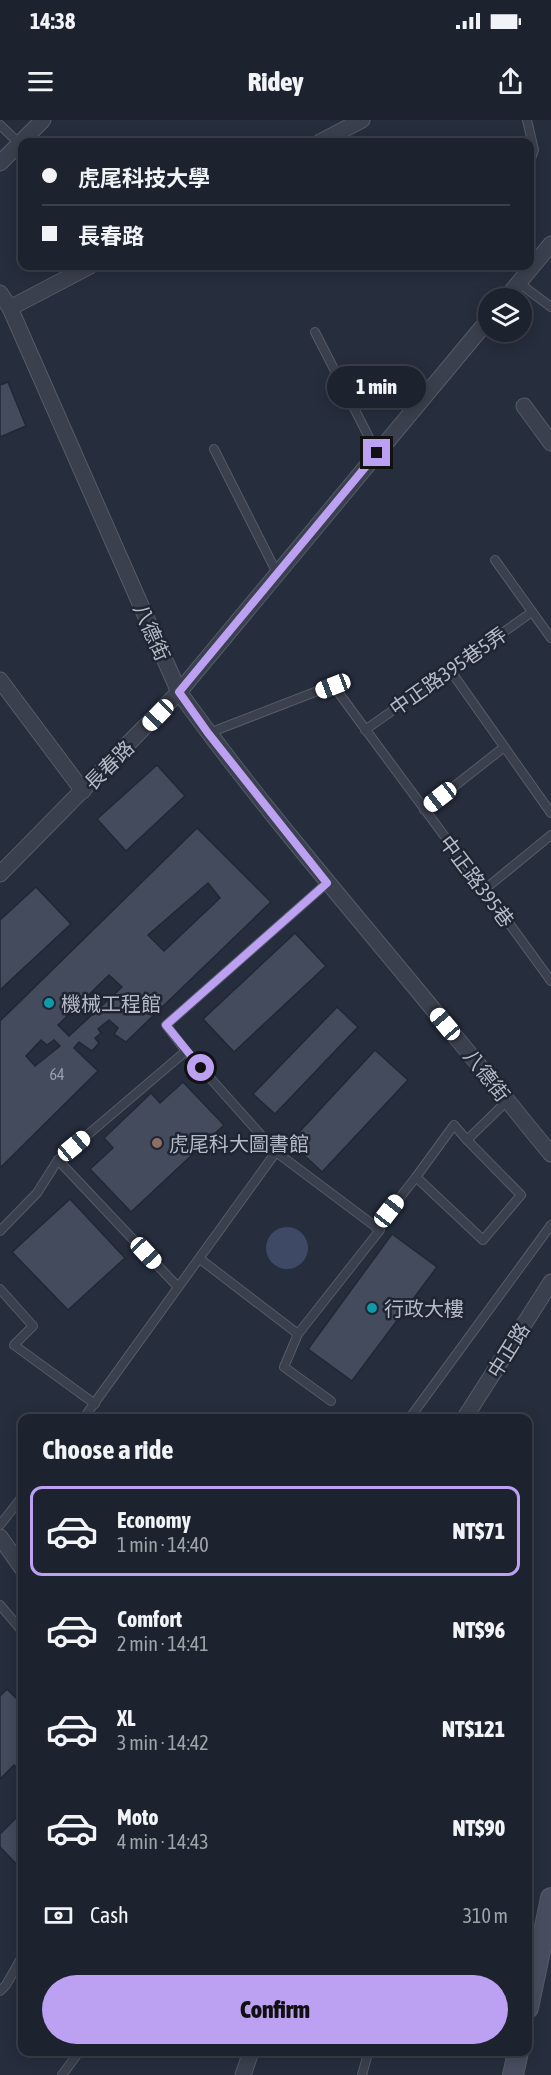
<!DOCTYPE html>
<html lang="en">
<head>
<meta charset="utf-8">
<style>
  body { margin:0; font-family:"Asap Condensed","Noto Sans TC",sans-serif; background:#252a36; color:#f1f3f6; height:100vh; display:flex; flex-direction:column; font-size:22px; white-space:nowrap }
  * { box-sizing:border-box; margin:0 }
  p { font-size:20px; color:#a0a4aa }
  .icon { flex:none; width:33px; height:33px; fill:none; stroke:currentColor; stroke-width:2; stroke-linecap:round; stroke-linejoin:round }
  .map { position:relative; flex:1; overflow:hidden }
  .side { position:absolute; left:18px; top:1294px; width:514px; height:642px; display:flex; flex-direction:column; background:#1c222e; border-radius:12px; box-shadow:0 3px 15px #0003,0 0 0 2px #3a3f4a }
  .side>* { flex:none }
  .guide { position:absolute; left:18px; top:18px; width:516px; height:132px; border-radius:12px; box-shadow:0 3px 15px #0003,0 0 0 2px #3a3f4a; display:grid; align-content:center; height:132px; padding:0 24px; background:#1c222e }
  .controls { position:absolute; left:478px; top:168px; display:grid; gap:12px }
  .controls a { display:grid; place-items:center; width:54px; height:54px; border-radius:50%; background:#1c222e; box-shadow:0 3px 15px #0003,0 0 0 2px #3a3f4a; font-size:30px }
  .end { position:absolute; width:27px; height:27px; margin:-14px; border:8px solid #bca0f2; background:#111; box-shadow:0 0 0 3px #111 }
  .from { border-radius:50% }
  .bubble { position:absolute; height:42px; border-radius:21px; background:#1c222e; box-shadow:0 3px 15px #0003,0 0 0 2px #3a3f4a; font-size:20px; font-weight:800; line-height:42px; text-align:center }
  .car { position:absolute; width:18px; height:36px; margin:-18px -9px; border-radius:8px; box-shadow:0 0 4px 2px #0007; background:linear-gradient(#fff 24%,#345 0 40%,#fff 0 76%,#345 0 86%,#fff 0) }
  .guide b { display:flex; align-items:center; gap:21px; height:57px; font-size:22px }
  .guide b+b { border-top:2px solid #3a3f4a }
  .guide i { width:15px; height:15px; background:#f1f3f6 }
  ul { padding:0; list-style:none }
  li { display:flex; align-items:center; gap:18px; height:90px; margin:0 12px 9px; padding:0 12px; border:3px solid transparent; border-radius:12px }
  li div { flex:1 }
  li b { display:block; font-size:22px }
  li em { font-style:normal; font-weight:800 }
  li.selected { border-color:#bca0f2 }
  li>.icon { width:54px; height:54px; stroke-width:1.5 }
  h2 { padding:0 24px; font-size:27px; line-height:72px }
  .pay { display:flex; align-items:center; gap:15px; height:66px; padding:0 24px; font-size:22px }
  .pay p { margin-inline-start:auto }
  .cta { display:flex; gap:12px; margin-top:auto; padding:12px 24px }
  .cta a { flex:1; height:69px; border-radius:36px; background:#bca0f2; color:#111; font-size:24px; font-weight:800; line-height:69px; text-align:center }
  .status { display:flex; justify-content:space-between; align-items:center; height:42px; padding:0 30px; background:#1c222e; direction:ltr }
  .status svg { height:16px; fill:currentColor }
  header { display:flex; justify-content:space-between; align-items:center; height:78px; padding:0 24px; background:#1c222e; font-size:27px; font-weight:800 }
  .map>svg:first-child { display:block }
  .water { fill:#3d4965 }
  .building { fill:#434b5c; stroke:#212734; stroke-width:1.5; fill-rule:evenodd }
  .lines { fill:none; stroke-linecap:round; stroke-linejoin:round }
  .lane-casing { stroke:#555b68; stroke-width:10 }
  .street-casing { stroke:#555b68; stroke-width:17 }
  .secondary-casing { stroke:#555b68; stroke-width:22 }
  .lane { stroke:#3a404d; stroke-width:8 }
  .street { stroke:#3a404d; stroke-width:15 }
  .secondary { stroke:#484e60; stroke-width:20 }
  .route { stroke:#bca0f2; stroke-width:8 }
  .culture-dot { fill:#0f9aa8; stroke:#1f2532; stroke-width:2 }
  .education-dot { fill:#8d6e63; stroke:#1f2532; stroke-width:2 }
  .labels { text-anchor:middle; dominant-baseline:central; stroke-width:5; stroke-linejoin:round; paint-order:stroke }
  .number-label { font-size:16px; fill:#999fad }
  .street-label { font-size:20px; fill:#b6bbc8; stroke:#1f2532 }
  .poi-label { font-size:20px; fill:#b6bbc8; stroke:#1f2532; text-anchor:start }
</style>
</head>
<body>
<div class="status"><b>14:38</b><svg viewBox="0 0 49 12"><path d="M0 12V9h3v3zM5 12V6h3v6zM10 12V3h3v9zM15 12V0h3v12zM26 1h20v11H26zM47 4h2v5h-2z"/></svg></div>
<header><svg class="icon" aria-label="menu" viewBox="0 0 24 24"><path d="M4 6h16M4 12h16M4 18h16"/></svg>Ridey<svg class="icon" aria-label="share" viewBox="0 0 24 24"><path d="M12 15V3M7 8l5-5 5 5M5 13v7h14v-7"/></svg></header>
<div class="map">
<svg width="551" height="1955" viewBox="0 0 551 1955">
  <rect width="100%" height="100%" fill="#262d3d"/>
  <circle class="water" cx="287" cy="1128" r="21"/>
  <g class="building">
    <path d="M8,262L26,306L0,317V265Z"/>
    <path d="M157,645L185,676L126,731L97,699Z"/>
    <path d="M197,708L271,782L126,922L114,914L118,908L109,900L98,909L101,913L95,918L99,923L92,931L79,922L74,928L98,951L0,1048V901ZM208,763L220,778L164,831L148,815ZM109,855L122,867L69,916L58,905ZM41,920L47,925L54,920L60,926L35,946L26,936Z"/>
    <path d="M36,767L71,804L0,870V800Z"/>
    <path d="M295,813L326,846L234,932L203,899Z"/>
    <path d="M337,887L358,907L275,994L253,974Z"/>
    <path d="M375,930L408,960L322,1052L290,1022Z"/>
    <path d="M183,962L224,1005L131,1092L90,1049L113,1028L104,1018L151,973L160,983Z"/>
    <path d="M70,1079L125,1138L68,1190L12,1132Z"/>
    <path d="M392,1114L437,1147L352,1261L308,1229Z"/>
    <path d="M7,1569L22,1584V1653L14,1645L0,1659V1576Z"/>
    <path d="M22,1692V1750L0,1727V1714Z"/>
  </g>
  <g class="lines">
    <g class="lane-casing">
      <g id="lane">
        <path d="M527,0L534,30L530,41"/>
        <path d="M0,5L19,23"/>
        <path d="M519,163L551,187"/>
        <path d="M315,212L377,333"/>
        <path d="M214,329L277,453"/>
        <path d="M495,440L551,518"/>
        <path d="M450,550L551,693"/>
        <path d="M365,610L532,492"/>
        <path d="M209,613L333,565C405,664 479,761 551,861"/>
        <path d="M424,690L503,628"/>
        <path d="M485,769L551,715"/>
        <path d="M186,931L166,905L327,763"/>
        <path d="M58,1040L178,1167"/>
        <path d="M416,1057L454,1005L467,1020"/>
        <path d="M376,1108L416,1057L483,1120L521,1075L467,1020L507,981"/>
        <path d="M0,1111L37,1073L58,1040L186,931L276,1032"/>
        <path d="M0,1169L33,1206L14,1225L95,1284"/>
        <path d="M298,1214L284,1247L331,1281"/>
        <path d="M83,1299L276,1032L380,1110L298,1214L200,1139"/>
        <path d="M409,1299L551,1105"/>
        <path d="M0,1405L22,1377"/>
        <path d="M0,1485L22,1511"/>
        <path d="M0,1871L6,1865L22,1837"/>
        <path d="M62,1955L79,1932"/>
        <path d="M362,1955L367,1937"/>
      </g>
    </g>
    <g class="street-casing">
      <g id="street">
        <path d="M320,22L362,0"/>
        <path d="M0,43L43,0"/>
        <path d="M0,173L10,188L179,572C266,693 365,805 459,921C490,958 520,997 551,1034"/>
        <path d="M506,178L551,124"/>
        <path d="M10,188L90,146"/>
        <path d="M524,286L551,323"/>
        <path d="M0,560L83,671"/>
        <path d="M0,754L179,572L489,199"/>
        <path d="M464,1299L551,1162"/>
        <path d="M0,1417L22,1448"/>
        <path d="M243,1955L251,1932"/>
      </g>
    </g>
    <g class="secondary-casing">
      <g id="secondary">
        <path d="M528,1888L551,1778"/>
        <path d="M513,1955L518,1932"/>
      </g>
    </g>
    <use href="#lane" class="lane"/>
    <use href="#street" class="street"/>
    <use href="#secondary" class="secondary"/>
  </g>
  <g class="lines">
    <path class="route" d="M201,948L166,905L327,763L208,613L179,572L377,333"/>
  </g>
  <g class="culture-dot">
    <circle cx="49" cy="883" r="6"/>
    <circle cx="372" cy="1188" r="6"/>
  </g>
  <circle class="education-dot" cx="157" cy="1023" r="6"/>
  <g class="labels">
    <g class="number-label">
      <text x="57" y="954">64</text>
    </g>
    <g class="street-label">
      <text transform="translate(152 512) rotate(66)">八德街</text>
      <text transform="translate(448 551) rotate(-35)">中正路395巷5弄</text>
      <text transform="translate(109 645) rotate(-45)">長春路</text>
      <text transform="translate(477 761) rotate(53)">中正路395巷</text>
      <text transform="translate(487 955) rotate(52)">八德街</text>
      <text transform="translate(508 1230) rotate(-58)">中正路</text>
    </g>
    <g class="poi-label">
      <text x="61" y="883">機械工程館</text>
      <text x="169" y="1023">虎尾科大圖書館</text>
      <text x="384" y="1188">行政大樓</text>
    </g>
  </g>
</svg>
<div class="controls">
<a><svg class="icon" aria-label="layers" viewBox="0 0 24 24"><path d="M12 4l9 5-9 5-9-5zM3 14l9 5 9-5"/></svg></a>
</div>
<i class="end from" style="left:201px;top:948px"></i>
<i class="end" style="left:377px;top:333px"></i>
<div class="bubble" style="left:327px;top:246px;width:99px">1 min</div>
<i class="car" style="left:333px;top:566px;rotate:249deg"></i>
<i class="car" style="left:158px;top:595px;rotate:224deg"></i>
<i class="car" style="left:440px;top:677px;rotate:232deg"></i>
<i class="car" style="left:445px;top:904px;rotate:320deg"></i>
<i class="car" style="left:74px;top:1026px;rotate:50deg"></i>
<i class="car" style="left:389px;top:1091px;rotate:38deg"></i>
<i class="car" style="left:146px;top:1133px;rotate:137deg"></i>
<div class="guide">
<b><i class="from"></i>虎尾科技大學</b>
<b><i></i>長春路</b>
</div>
<section class="side">
<h2>Choose a ride</h2>
<ul>
<li class="selected"><svg class="icon" aria-label="car" viewBox="0 0 24 24"><path d="M5 17H2v-5l4-1 3-4h7l3 4 3 1v5h-3M9 17h6M6 11h13"/><circle cx="7" cy="17" r="2"/><circle cx="17" cy="17" r="2"/></svg><div><b>Economy</b><p>1 min · 14:40</p></div><em>NT$71</em></li>
<li><svg class="icon" aria-label="car" viewBox="0 0 24 24"><path d="M5 17H2v-5l4-1 3-4h7l3 4 3 1v5h-3M9 17h6M6 11h13"/><circle cx="7" cy="17" r="2"/><circle cx="17" cy="17" r="2"/></svg><div><b>Comfort</b><p>2 min · 14:41</p></div><em>NT$96</em></li>
<li><svg class="icon" aria-label="car" viewBox="0 0 24 24"><path d="M5 17H2v-5l4-1 3-4h7l3 4 3 1v5h-3M9 17h6M6 11h13"/><circle cx="7" cy="17" r="2"/><circle cx="17" cy="17" r="2"/></svg><div><b>XL</b><p>3 min · 14:42</p></div><em>NT$121</em></li>
<li><svg class="icon" aria-label="car" viewBox="0 0 24 24"><path d="M5 17H2v-5l4-1 3-4h7l3 4 3 1v5h-3M9 17h6M6 11h13"/><circle cx="7" cy="17" r="2"/><circle cx="17" cy="17" r="2"/></svg><div><b>Moto</b><p>4 min · 14:43</p></div><em>NT$90</em></li>
</ul>
<div class="pay"><svg class="icon" aria-label="cash" viewBox="0 0 24 24"><path d="M3 7h18v10H3z"/><circle cx="12" cy="12" r="2"/></svg>Cash<p>310 m</p></div>
<div class="cta"><a>Confirm</a></div>
</section>
</div>
</body>
</html>
